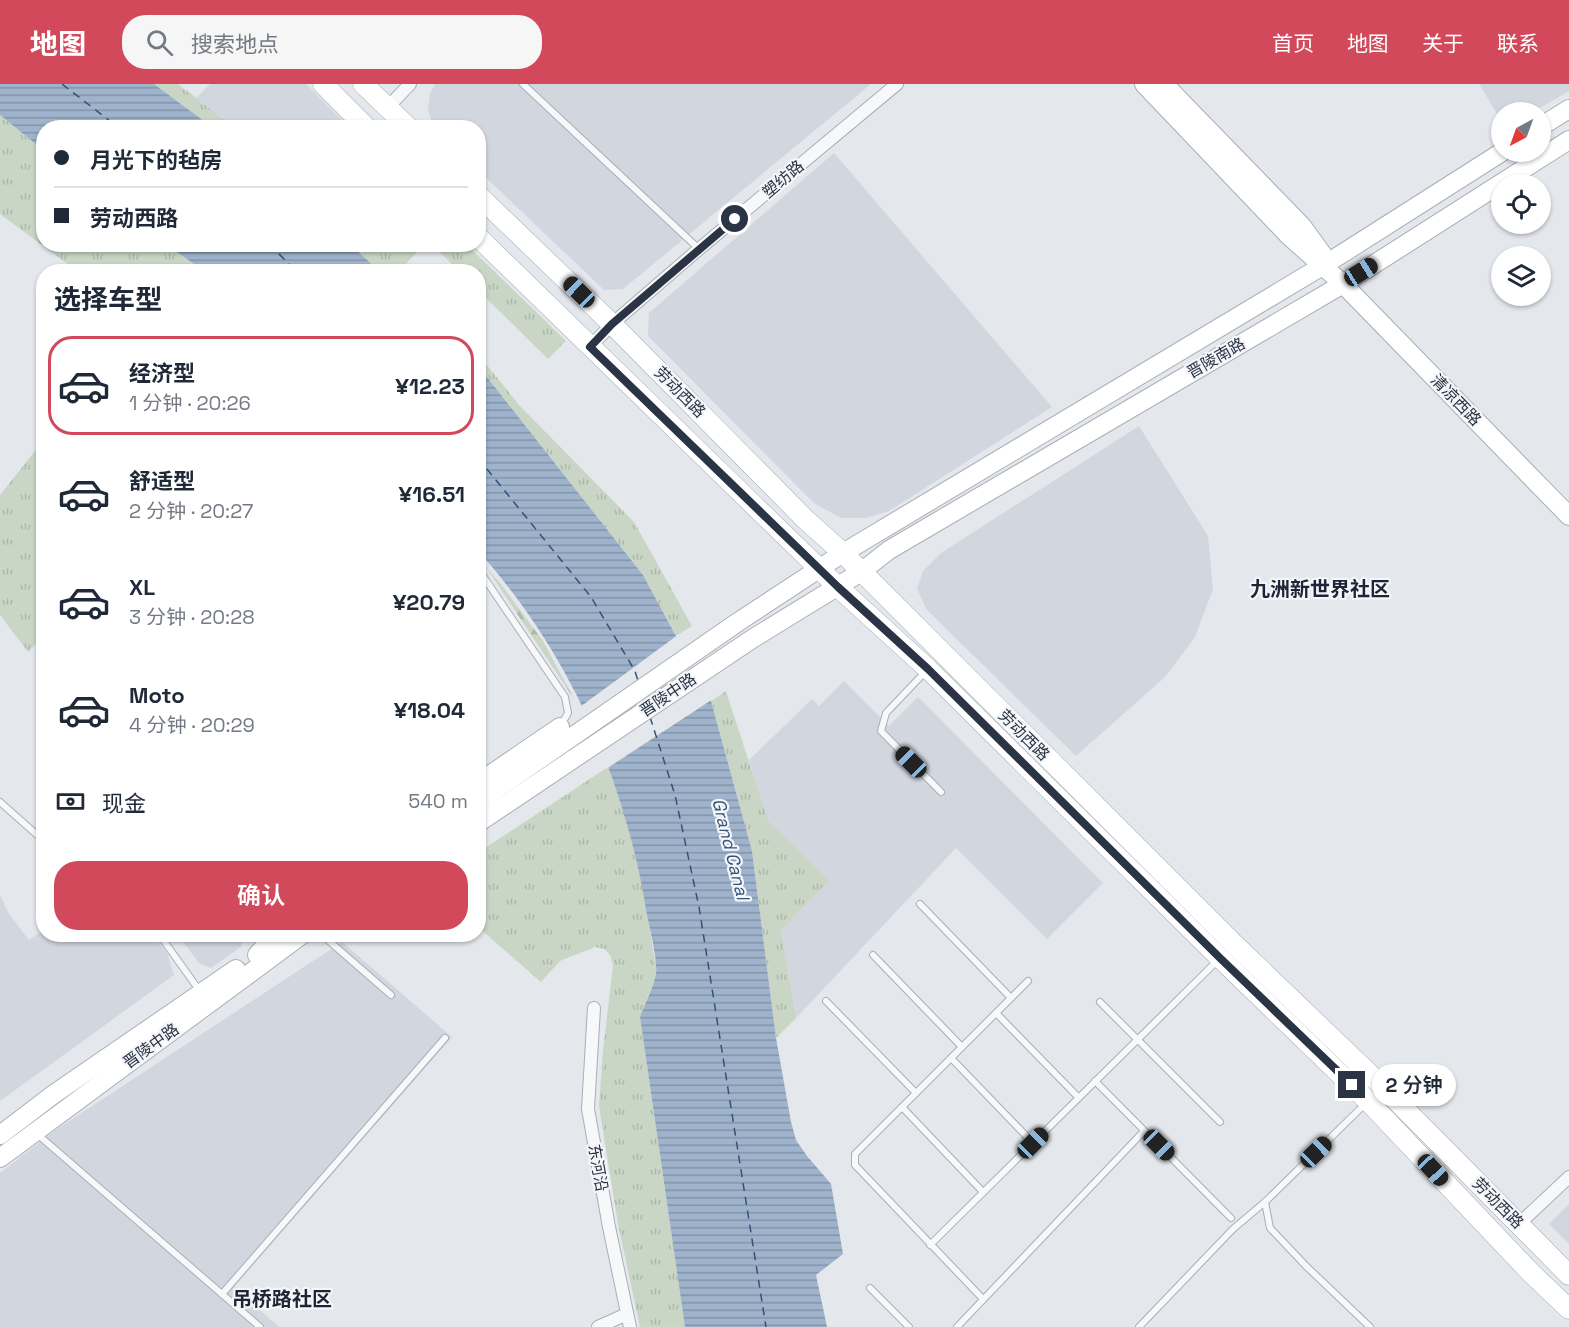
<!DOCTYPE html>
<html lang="zh">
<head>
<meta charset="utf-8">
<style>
  body { margin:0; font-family:"Space Grotesk","Noto Sans SC",sans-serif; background:#f6f6f7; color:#1f2937; height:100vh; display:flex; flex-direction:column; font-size:22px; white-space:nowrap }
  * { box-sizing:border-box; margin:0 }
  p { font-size:20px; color:#747a83 }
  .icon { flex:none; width:33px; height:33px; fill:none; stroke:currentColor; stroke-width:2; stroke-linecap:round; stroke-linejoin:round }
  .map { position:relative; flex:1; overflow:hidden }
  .sheet { position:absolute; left:36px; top:180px; width:450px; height:678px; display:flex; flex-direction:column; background:#fff; border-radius:24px; box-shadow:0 2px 4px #0004 }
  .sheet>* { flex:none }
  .guide { position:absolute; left:36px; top:36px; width:450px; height:132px; border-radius:24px; box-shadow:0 2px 4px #0004; display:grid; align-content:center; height:132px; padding:0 18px; background:#fff }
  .needle { width:39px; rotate:221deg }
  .controls { position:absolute; left:1491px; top:18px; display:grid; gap:12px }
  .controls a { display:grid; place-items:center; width:60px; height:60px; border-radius:50%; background:#fff; box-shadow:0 2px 4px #0004; font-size:30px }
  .end { position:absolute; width:27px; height:27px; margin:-14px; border:8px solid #2b3445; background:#fff; box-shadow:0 0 0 3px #fff }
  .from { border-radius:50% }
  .bubble { position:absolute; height:42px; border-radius:21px; background:#fff; box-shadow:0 2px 4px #0004; font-size:20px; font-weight:600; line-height:42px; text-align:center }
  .car { position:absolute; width:18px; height:36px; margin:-18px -9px; border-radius:8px; box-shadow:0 0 4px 2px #0007; background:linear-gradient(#222 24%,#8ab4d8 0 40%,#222 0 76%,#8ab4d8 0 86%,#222 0) }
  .guide b { display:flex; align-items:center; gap:21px; height:57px; font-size:22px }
  .guide b+b { border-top:2px solid #e0e1e3 }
  .guide i { width:15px; height:15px; background:#1f2937 }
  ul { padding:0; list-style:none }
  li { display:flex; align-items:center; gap:18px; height:99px; margin:0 12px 9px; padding:0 6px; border:3px solid transparent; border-radius:24px }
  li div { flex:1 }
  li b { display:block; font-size:22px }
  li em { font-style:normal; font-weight:600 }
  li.selected { border-color:#d1495b }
  li>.icon { width:54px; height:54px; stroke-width:1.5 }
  h2 { padding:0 18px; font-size:27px; line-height:72px }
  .pay { display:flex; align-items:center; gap:15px; height:66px; padding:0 18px; font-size:22px }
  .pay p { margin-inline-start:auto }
  .cta { display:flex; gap:12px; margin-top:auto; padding:12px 18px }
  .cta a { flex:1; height:69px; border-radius:24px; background:#d1495b; color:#fff; font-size:24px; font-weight:600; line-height:69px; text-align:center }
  header { display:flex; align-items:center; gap:36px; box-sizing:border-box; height:84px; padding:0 30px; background:#d1495b; color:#fff }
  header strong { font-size:28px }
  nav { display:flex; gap:33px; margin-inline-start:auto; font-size:21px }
  .search { width:420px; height:54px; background:#f6f6f7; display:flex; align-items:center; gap:15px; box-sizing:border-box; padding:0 21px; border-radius:24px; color:#747a83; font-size:22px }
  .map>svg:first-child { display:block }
  .built { fill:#d2d6de }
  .forest { fill:url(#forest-firs) }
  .park { fill:url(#park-tufts) }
  .water { fill:url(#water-rules) }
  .pier { fill:#e4e7ec }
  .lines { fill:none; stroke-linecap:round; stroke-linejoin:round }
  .ferry { stroke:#34527a; stroke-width:1.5; stroke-dasharray:8 6; stroke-linecap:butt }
  .lane-casing { stroke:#a9aeb7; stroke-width:8 }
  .street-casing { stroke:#a9aeb7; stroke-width:14 }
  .secondary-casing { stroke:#a9aeb7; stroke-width:20 }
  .primary-casing { stroke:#a3abb8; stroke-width:21 }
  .lane { stroke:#f7f8fa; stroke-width:6 }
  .street { stroke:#f7f8fa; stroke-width:12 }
  .secondary { stroke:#fff; stroke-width:18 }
  .primary { stroke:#fff; stroke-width:20 }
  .route { stroke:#2b3445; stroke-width:8 }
  .labels { text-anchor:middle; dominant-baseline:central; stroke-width:4.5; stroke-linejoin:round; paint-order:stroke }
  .street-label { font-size:16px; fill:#2b3445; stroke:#f4f6f9 }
  .water-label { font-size:18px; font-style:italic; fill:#34527a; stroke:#f4f6f9 }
  .quarter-label { font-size:20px; font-weight:bold; fill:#1d2536; stroke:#f4f6f9 }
</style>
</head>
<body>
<header>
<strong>地图</strong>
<div class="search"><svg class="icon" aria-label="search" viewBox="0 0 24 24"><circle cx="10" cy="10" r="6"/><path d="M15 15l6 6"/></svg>搜索地点</div>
<nav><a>首页</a><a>地图</a><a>关于</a><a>联系</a></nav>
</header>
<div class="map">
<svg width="1569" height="1243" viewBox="0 0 1569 1243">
  <defs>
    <pattern id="forest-firs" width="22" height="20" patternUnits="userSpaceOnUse" patternTransform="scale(1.5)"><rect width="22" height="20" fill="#c9d6c5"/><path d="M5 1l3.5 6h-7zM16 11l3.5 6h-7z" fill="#adb8ab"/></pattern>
    <pattern id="park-tufts" width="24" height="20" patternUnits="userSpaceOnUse" patternTransform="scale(1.5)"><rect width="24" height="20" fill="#c9d6c5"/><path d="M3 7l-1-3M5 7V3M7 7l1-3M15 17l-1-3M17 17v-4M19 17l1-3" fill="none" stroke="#adb8ab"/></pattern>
    <pattern id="water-rules" width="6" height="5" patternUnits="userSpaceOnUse" patternTransform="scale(1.5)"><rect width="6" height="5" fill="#9fb4cc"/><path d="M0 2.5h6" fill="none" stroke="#8293a7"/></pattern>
  </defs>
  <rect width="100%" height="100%" fill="#e4e7ec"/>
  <g class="built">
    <path d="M210,0H306L349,43H233L196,14Z"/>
    <path d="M435,0H871L623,205L604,206L479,87L478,44L434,43L428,27L430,10Z"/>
    <path d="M1479,0H1569V7L1533,28H1502L1501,36Z"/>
    <path d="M834,69L1052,323L889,427L866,434H841L814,419L648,252L649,229Z"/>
    <path d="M1139,342L1208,452L1213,505L1195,553L1165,593L1076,672L927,526L917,505L923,487L941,469Z"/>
    <path d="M844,597L889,642L918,613L1103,799L1047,855L956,764L796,934L781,847L828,796L767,737L749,676L812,615L819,622Z"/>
    <path d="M0,811L9,830L29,856L43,847L44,850L153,851L167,869L174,891L0,1017Z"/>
    <path d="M178,851H243L241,863L211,884L199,879Z"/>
    <path d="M342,858L452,953L234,1203L279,1243H0V1089L54,1047Z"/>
    <path d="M1569,1120V1160L1549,1140Z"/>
  </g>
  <path class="forest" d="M478,474L500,499L543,557L574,615L488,486L479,478Z"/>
  <g class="park">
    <path d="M154,0H178L233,43H212Z"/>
    <path d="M0,31L43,66L44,160L167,161L204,187H77L0,130Z"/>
    <path d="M351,161H424L398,188L379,187Z"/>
    <path d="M432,161H467L566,257L548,275L479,207L478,188L459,187Z"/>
    <path d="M478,270L519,321L634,438L692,542L676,552L643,491L479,283Z"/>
    <path d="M43,357V552L28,568L0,531V411Z"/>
    <path d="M726,607L768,737L829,796L781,847L796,934L776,954L752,767L711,617Z"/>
    <path d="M608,683L626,733L643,804L657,889L640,933L685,1243H640L618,1140L599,1022L603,967L613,881L610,871L605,865L595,863L560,877L541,898L479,844V768Z"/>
  </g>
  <g class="water">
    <path d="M0,0H154L212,43L44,44L43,66L0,31Z"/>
    <path d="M167,161H351L379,187H204Z"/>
    <path d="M479,283L643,491L711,617L752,767L776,954L791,1038L796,1056L807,1072L831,1100L843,1170L816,1191L827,1243H685L640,933C645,919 653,904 656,890C658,878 650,845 647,831C626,698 570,569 479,468Z"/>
  </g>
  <path class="pier" d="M679,550L713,615L606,685L580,623Z"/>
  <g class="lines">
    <g class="ferry">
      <path d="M62,0L119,44"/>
      <path d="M269,160L297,188"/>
      <path d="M478,374L591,513L635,587L638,597"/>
      <path d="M650,633L675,711L699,823L766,1243"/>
    </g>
    <g class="lane-casing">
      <g id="lane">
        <path d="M523,0L699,165"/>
        <path d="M478,488L481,489L565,613L568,629L561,641"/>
        <path d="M926,587L886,629L881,647L941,708"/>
        <path d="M0,718L44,757"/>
        <path d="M920,820L1011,914"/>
        <path d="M159,850L199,906"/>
        <path d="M321,850L391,911"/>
        <path d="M873,871L962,963"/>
        <path d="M826,917L916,1009"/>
        <path d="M1100,918L1220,1038"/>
        <path d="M996,929L1078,1013"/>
        <path d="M951,974L1033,1059"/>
        <path d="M1095,997L1231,1134"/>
        <path d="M1366,1019L1265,1118L1270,1144L1306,1182L1370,1243"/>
        <path d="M902,1023L983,1108"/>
        <path d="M36,1049L260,1243"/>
        <path d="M930,1161L1217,877"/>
        <path d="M870,1204L909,1243"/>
        <path d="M222,1210L445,954"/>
        <path d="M983,1215L855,1081V1070L1028,897"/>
        <path d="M957,1243L1144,1047"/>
        <path d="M1139,1243L1233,1145L1265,1118"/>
      </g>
    </g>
    <g class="street-casing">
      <g id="street">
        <path d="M388,23L410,0"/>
        <path d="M590,263L612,240L699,165L897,0"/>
        <path d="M594,924L588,1025L609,1143L630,1243"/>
        <path d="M1519,1140L1569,1093"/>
        <path d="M598,1243L627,1230"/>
      </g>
    </g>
    <g class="secondary-casing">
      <g id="secondary">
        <path d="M1144,0L1289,152L1343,200L1569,432"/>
        <path d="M1164,0L1302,142L1323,171"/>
        <path d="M1540,43L1569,25"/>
        <path d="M478,699L560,643"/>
        <path d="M478,718L738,538L843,469L1329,178L1502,68"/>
        <path d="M478,739L752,555L861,488L889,466L1343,200L1569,56"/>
        <path d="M257,871L276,850"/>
        <path d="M0,1051L54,1010L236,885"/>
        <path d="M0,1074L303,850"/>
      </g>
    </g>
    <g class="primary-casing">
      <g id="primary">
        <path d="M323,0L367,44"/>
        <path d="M363,0L409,44"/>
        <path d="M478,111L612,240L806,436L843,469L1234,860L1383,1003L1569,1191"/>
        <path d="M478,153L838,503L928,585L1220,874L1368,1017L1531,1189L1569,1225"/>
      </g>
    </g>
    <use href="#lane" class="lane"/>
    <use href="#street" class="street"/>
    <use href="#secondary" class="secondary"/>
    <use href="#primary" class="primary"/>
  </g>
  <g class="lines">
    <path class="route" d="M735,135L612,240L590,263L838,503L928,585L1220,874L1352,1001"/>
  </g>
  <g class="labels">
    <g class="street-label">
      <text transform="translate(783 95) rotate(-40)">塑纺路</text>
      <text transform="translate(1216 274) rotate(-30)">晋陵南路</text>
      <text transform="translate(680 308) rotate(45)">劳动西路</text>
      <text transform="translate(1456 316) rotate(46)">清凉西路</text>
      <text transform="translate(668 611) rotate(-34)">晋陵中路</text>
      <text transform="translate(1024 651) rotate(45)">劳动西路</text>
      <text transform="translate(151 962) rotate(-36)">晋陵中路</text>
      <text transform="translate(598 1084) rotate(80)">东河沿</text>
      <text transform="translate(1498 1119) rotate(45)">劳动西路</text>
    </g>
    <g class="water-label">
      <text transform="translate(731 765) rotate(76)">Grand Canal</text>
    </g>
    <g class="quarter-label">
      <text x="1320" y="505">九洲新世界社区</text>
      <text x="282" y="1215">吊桥路社区</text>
    </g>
  </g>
</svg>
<div class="controls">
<a><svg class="needle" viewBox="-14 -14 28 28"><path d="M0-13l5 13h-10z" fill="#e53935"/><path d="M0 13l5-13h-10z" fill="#747a83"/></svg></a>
<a><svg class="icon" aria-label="locate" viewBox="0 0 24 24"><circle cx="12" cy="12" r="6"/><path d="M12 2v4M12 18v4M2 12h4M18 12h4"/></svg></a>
<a><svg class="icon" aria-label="layers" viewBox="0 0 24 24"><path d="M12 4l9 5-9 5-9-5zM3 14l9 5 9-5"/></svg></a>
</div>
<i class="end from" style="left:735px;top:135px"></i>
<i class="end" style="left:1352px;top:1001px"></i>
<div class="bubble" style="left:1372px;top:980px;width:84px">2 分钟</div>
<i class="car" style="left:1361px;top:188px;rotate:58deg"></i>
<i class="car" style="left:579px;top:208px;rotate:314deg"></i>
<i class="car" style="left:911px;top:678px;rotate:315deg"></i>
<i class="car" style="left:1033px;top:1059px;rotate:45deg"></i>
<i class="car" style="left:1159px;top:1061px;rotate:135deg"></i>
<i class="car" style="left:1316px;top:1068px;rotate:46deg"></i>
<i class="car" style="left:1433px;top:1086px;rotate:137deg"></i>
<div class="guide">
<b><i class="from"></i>月光下的毡房</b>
<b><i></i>劳动西路</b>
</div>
<section class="sheet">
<h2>选择车型</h2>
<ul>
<li class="selected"><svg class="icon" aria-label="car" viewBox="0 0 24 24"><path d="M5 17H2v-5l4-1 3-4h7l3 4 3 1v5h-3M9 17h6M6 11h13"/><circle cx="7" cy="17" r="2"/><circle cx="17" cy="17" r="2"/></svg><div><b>经济型</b><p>1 分钟 · 20:26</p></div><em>¥12.23</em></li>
<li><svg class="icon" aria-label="car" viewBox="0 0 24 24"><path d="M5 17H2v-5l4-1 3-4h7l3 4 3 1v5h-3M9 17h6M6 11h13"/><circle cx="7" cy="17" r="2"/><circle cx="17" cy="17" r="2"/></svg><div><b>舒适型</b><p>2 分钟 · 20:27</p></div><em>¥16.51</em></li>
<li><svg class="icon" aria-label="car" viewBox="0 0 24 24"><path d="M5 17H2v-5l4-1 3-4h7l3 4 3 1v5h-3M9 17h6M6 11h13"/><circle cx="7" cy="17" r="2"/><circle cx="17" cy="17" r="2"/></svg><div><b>XL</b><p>3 分钟 · 20:28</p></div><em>¥20.79</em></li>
<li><svg class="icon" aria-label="car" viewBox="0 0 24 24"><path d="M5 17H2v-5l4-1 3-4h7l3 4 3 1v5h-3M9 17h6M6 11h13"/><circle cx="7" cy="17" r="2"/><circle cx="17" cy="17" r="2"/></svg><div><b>Moto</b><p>4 分钟 · 20:29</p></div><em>¥18.04</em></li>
</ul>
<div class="pay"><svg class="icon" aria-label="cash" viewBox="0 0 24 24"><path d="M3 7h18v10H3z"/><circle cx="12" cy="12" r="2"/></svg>现金<p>540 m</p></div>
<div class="cta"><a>确认</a></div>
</section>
</div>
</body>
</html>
